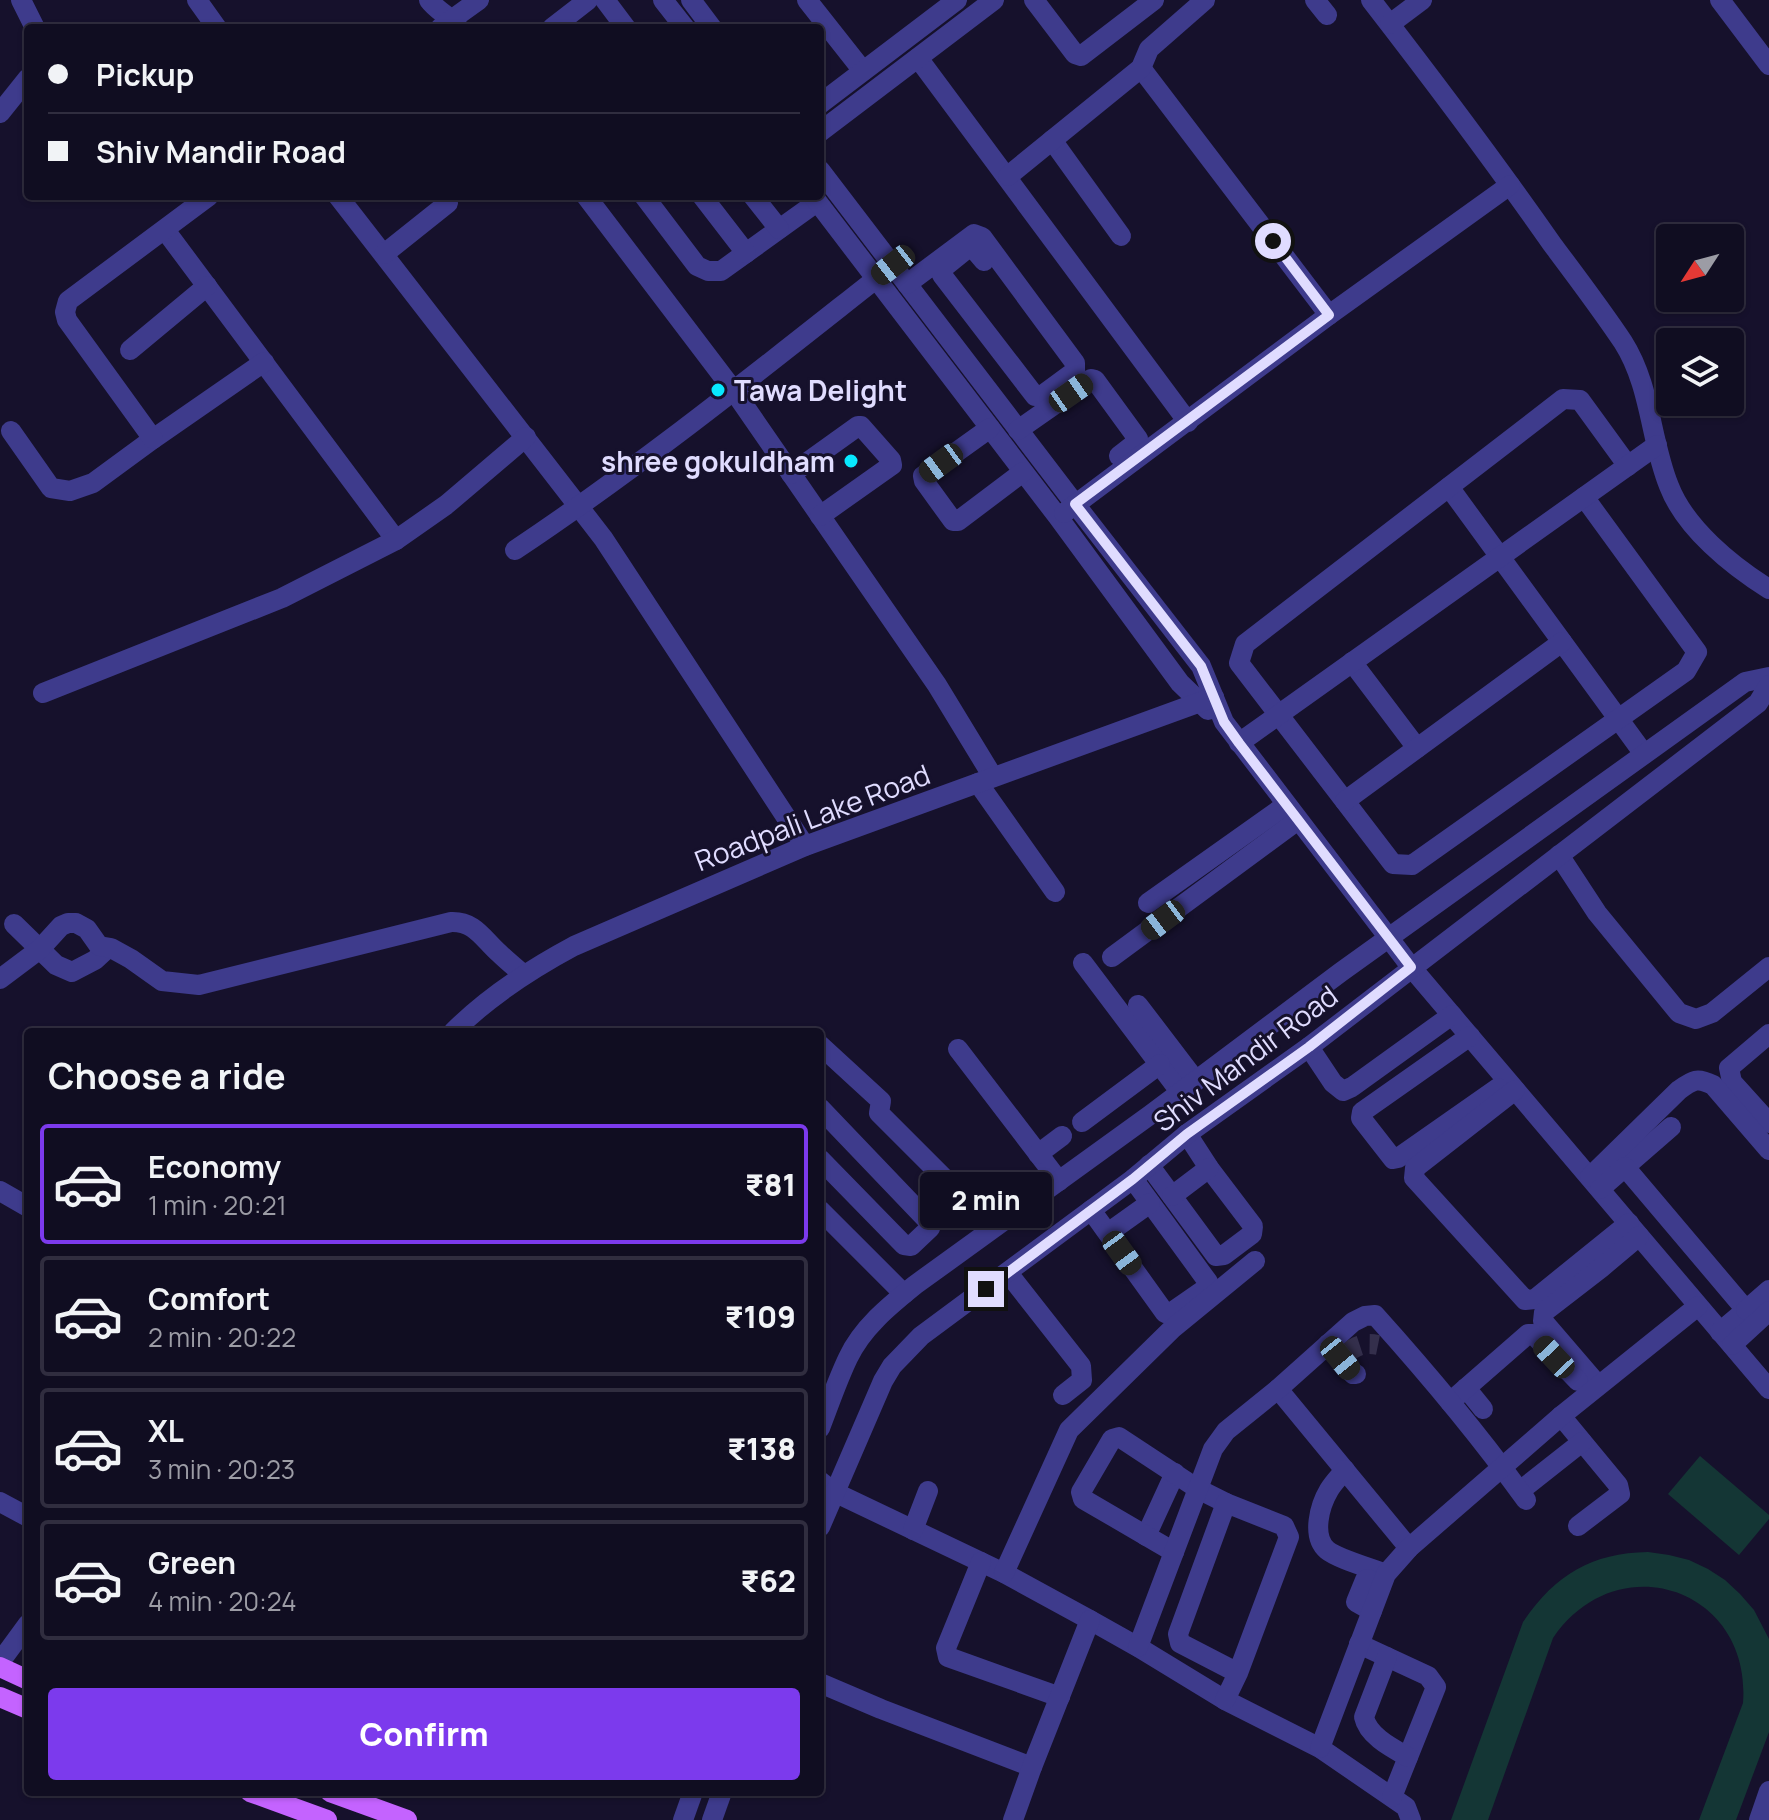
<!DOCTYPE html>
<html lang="en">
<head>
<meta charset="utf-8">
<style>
  body { margin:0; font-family:Manrope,sans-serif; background:#1e1b2e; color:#f1f3f6; height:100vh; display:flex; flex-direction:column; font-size:30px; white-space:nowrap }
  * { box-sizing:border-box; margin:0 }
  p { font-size:26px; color:#9c9ca5 }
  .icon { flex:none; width:44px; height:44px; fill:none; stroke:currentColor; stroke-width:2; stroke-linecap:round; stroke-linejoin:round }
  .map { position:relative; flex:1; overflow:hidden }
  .panel { position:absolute; left:24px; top:1028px; width:800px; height:768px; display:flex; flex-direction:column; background:#100d21; border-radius:8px; box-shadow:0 2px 6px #0004,0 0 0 2px #302d3f }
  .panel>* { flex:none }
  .banner { position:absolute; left:24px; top:24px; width:800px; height:176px; border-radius:8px; box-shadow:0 2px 6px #0004,0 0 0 2px #302d3f; display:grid; align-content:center; height:176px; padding:0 24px; background:#100d21 }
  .needle { width:52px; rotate:234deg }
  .fabs { position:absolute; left:1656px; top:224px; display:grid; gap:16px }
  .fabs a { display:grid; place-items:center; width:88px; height:88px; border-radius:8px; background:#100d21; box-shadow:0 2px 6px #0004,0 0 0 2px #302d3f; font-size:40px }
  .end { position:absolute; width:36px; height:36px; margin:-18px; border:10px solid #e0dcff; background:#111; box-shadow:0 0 0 4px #111 }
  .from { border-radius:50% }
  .bubble { position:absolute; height:56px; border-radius:8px; background:#100d21; box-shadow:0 2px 6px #0004,0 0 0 2px #302d3f; font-size:26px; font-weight:800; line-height:56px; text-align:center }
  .car { position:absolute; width:24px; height:48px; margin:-24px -12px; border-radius:10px; box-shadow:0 0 6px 2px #0007; background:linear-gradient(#222 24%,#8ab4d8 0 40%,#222 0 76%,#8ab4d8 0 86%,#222 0) }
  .banner b { display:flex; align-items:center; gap:28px; height:76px; font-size:30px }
  .banner b+b { border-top:2px solid #302d3f }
  .banner i { width:20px; height:20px; background:#f1f3f6 }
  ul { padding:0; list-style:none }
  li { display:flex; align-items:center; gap:24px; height:120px; margin:0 16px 12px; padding:0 8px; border:4px solid #302d3f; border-radius:8px }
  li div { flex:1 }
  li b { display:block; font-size:30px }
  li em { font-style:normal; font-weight:800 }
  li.active { border-color:#7c3aed }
  li>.icon { width:72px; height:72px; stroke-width:1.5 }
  h2 { padding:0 24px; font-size:36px; line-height:96px }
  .primary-button { display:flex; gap:16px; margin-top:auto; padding:16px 24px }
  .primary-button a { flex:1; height:92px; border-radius:8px; background:#7c3aed; color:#fff; font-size:32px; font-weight:800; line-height:92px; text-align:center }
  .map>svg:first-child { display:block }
  .green { fill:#143635 }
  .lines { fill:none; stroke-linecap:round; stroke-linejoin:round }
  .minor-tunnel { stroke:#342f4c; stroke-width:20; stroke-dasharray:20 10; stroke-linecap:butt }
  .minor { stroke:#3e3b8c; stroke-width:20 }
  .major { stroke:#c463ff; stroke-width:20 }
  .route { stroke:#e0dcff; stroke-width:10 }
  .poi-dot { fill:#08e8ff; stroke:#16112c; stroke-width:3 }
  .labels { text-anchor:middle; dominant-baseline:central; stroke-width:6; stroke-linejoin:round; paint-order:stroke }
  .poi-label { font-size:28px; font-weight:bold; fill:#e0dcff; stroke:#16112c; text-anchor:start }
  .street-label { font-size:28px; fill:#e0dcff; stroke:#16112c }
</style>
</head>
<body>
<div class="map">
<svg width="1769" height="1820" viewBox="0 0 1769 1820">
  <rect width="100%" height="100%" fill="#16112c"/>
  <g class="green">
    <path d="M1700,1456L1769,1515V1519L1739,1555L1668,1494Z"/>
    <path d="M1648,1552L1669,1555L1689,1560L1708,1569L1725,1580L1740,1594L1754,1610L1769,1639V1732L1736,1820H1699L1743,1703C1752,1589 1618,1543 1553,1638L1488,1820H1451L1523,1622C1555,1575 1591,1553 1648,1552Z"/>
  </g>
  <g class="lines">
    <path class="minor-tunnel" d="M1343,1356C1355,1346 1363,1342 1378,1345"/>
    <g class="minor">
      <path d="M21,0L35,28"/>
      <path d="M197,0L217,28"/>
      <path d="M429,0C437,11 450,16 458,27"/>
      <path d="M605,0L626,28"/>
      <path d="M663,0L685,28"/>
      <path d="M691,0L712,28"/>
      <path d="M807,0L863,71"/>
      <path d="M1034,0L1075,54L1081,56L1154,0"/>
      <path d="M1315,0L1327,15"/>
      <path d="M1371,0C1433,80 1494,161 1552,244C1576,276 1601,309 1623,342C1651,386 1650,439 1669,486C1685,528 1732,566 1769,589"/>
      <path d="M1720,0L1769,65"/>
      <path d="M1390,24L1422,0"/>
      <path d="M440,28L479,0"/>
      <path d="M552,28L588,0"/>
      <path d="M918,58L1188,422"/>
      <path d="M1141,68L1329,315"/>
      <path d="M820,104L957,0"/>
      <path d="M0,113L28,78"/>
      <path d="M820,132L994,0"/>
      <path d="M1052,140L1121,236"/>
      <path d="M820,170L1075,504L1201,666L1224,722L1411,967L1769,1389"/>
      <path d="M1008,176L1141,68L1149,49L1205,0"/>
      <path d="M338,196L603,538L805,846"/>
      <path d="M586,196L734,391L937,685L993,777"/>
      <path d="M644,196L697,266L708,271H721L817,202"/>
      <path d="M702,196L746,253"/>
      <path d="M753,196L779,229"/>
      <path d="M813,196L1058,517L1180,683L1208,710"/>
      <path d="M165,230L396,540"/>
      <path d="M384,254L448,203"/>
      <path d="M907,284L974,234L982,237L1075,363V371L1041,396H1035L942,275V269L968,248H973L984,261"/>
      <path d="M130,350L207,286"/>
      <path d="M990,428L923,476L924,481L953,521H958L1023,472"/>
      <path d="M1018,430L1091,379L1095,380L1138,439L1137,442L1119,456"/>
      <path d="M11,431L51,488L70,491L93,483L153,439L264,362"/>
      <path d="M153,439L67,320L65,312L68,301L209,196"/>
      <path d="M791,474L858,426H861L891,460L892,465L820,516"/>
      <path d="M1449,487L1644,754"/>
      <path d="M1584,497L1697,652L1686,671L1412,865L1393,864L1239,663L1245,644L1563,399L1580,400L1628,466"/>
      <path d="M1064,513L1329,315L1510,185"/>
      <path d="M515,550C644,464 764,367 886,271"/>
      <path d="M1352,662L1417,748"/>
      <path d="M43,693L282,598L396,540L446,505L526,437"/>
      <path d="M1239,743L1657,445"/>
      <path d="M978,783L1055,892"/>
      <path d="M1345,801L1562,642"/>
      <path d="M1559,855L1597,913L1679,1013L1696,1019L1712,1013L1769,967"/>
      <path d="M1148,903L1286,805"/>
      <path d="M14,924L56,965L72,972L95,960L108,948"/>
      <path d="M1112,957L1298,820"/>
      <path d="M1083,963L1181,1093"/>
      <path d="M0,979L40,949L61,926L68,923H76L87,929L99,946L111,948L131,959L162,981L199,985L451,922C475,921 483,939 499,953C507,961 516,968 524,975"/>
      <path d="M1138,1005L1196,1081"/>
      <path d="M453,1032C488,997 531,969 574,946L805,846L1214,697"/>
      <path d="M1769,1034L1729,1068L1732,1082L1769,1123"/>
      <path d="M1470,1036L1362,1112L1361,1118L1393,1159L1398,1158L1498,1088"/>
      <path d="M820,1045L881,1101L879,1113L945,1179"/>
      <path d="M1309,1047L1333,1083L1343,1091L1352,1087L1452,1015"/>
      <path d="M958,1049L1059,1181"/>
      <path d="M1515,1090L1415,1168L1414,1178L1525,1300L1535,1299L1629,1223"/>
      <path d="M820,1108L929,1222L930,1228L911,1246L904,1245L820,1159"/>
      <path d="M1082,1122L1160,1064"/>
      <path d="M1038,1154L1062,1136"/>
      <path d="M1618,1160L1625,1167L1671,1127"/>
      <path d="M1149,1165L1216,1256L1224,1255L1252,1234L1253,1226L1209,1168L1187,1134"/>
      <path d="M1590,1177L1679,1090C1693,1080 1697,1077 1713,1085L1769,1150"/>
      <path d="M1600,1189L1625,1167L1746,1310L1720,1332"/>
      <path d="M0,1191L28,1207"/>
      <path d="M1172,1196L1209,1168"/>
      <path d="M820,1210L904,1294"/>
      <path d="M1091,1210L1165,1313L1169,1314L1208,1287V1282L1133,1179"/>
      <path d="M1108,1233L1150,1203"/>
      <path d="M1008,1273L1081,1366L1082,1380L1063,1395"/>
      <path d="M1746,1310L1769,1290"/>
      <path d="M1328,1344L1353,1374H1356"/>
      <path d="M1732,1345L1769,1311"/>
      <path d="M1598,1385L1543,1321L1544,1312L1601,1268L1639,1236"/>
      <path d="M1466,1388L1483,1409"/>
      <path d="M1278,1389L1409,1548"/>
      <path d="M1450,1402L1528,1334H1533L1578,1381"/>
      <path d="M1561,1416L1618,1485L1620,1494L1578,1526"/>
      <path d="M820,1428C829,1405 837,1381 848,1358C862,1328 889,1306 915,1285L1150,1115L1341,972L1745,682L1769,677"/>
      <path d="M1345,1470C1340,1476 1333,1483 1329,1490C1320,1505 1311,1536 1327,1550C1338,1559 1371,1568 1386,1574"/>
      <path d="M820,1481L834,1492L1004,1573L1090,1620L1138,1647L1225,1700L1320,1748L1406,1807L1411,1820"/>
      <path d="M1520,1491L1582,1442"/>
      <path d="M0,1502L28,1517"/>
      <path d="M820,1527L883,1381L892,1366L921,1336L1133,1179L1187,1134L1309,1047L1758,703L1769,685"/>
      <path d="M913,1530L928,1491"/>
      <path d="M1146,1536L1175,1473"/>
      <path d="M1174,1552L1083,1499L1081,1492L1112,1439L1119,1437L1198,1489L1226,1503"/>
      <path d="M981,1562L946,1648L948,1657L1060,1697"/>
      <path d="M1004,1573L1069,1430L1172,1329L1255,1261"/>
      <path d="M1372,1611L1356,1602L1365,1580L1368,1579L1381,1586"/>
      <path d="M1359,1644L1428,1676L1436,1687L1392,1797"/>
      <path d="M1138,1647L1213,1449L1226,1431L1278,1389L1353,1322L1365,1316L1375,1315C1428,1374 1480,1436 1526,1500"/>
      <path d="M1387,1657L1364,1717C1368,1736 1392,1748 1408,1757"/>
      <path d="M0,1662L28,1624"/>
      <path d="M820,1683L881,1709L1032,1767"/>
      <path d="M1225,1700L1238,1673L1289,1537L1284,1526L1226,1503L1178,1634L1180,1643L1238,1673"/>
      <path d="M1320,1748L1386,1574L1409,1548L1561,1416L1698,1306"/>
      <path d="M683,1820L693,1792"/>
      <path d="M712,1820L722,1792"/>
      <path d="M1013,1820L1032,1767L1090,1620"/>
      <path d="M1759,1820L1769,1791"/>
    </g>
    <g class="major">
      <path d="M0,1667L28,1680"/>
      <path d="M0,1697L28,1709"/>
      <path d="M250,1792L327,1820"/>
      <path d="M330,1792L407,1820"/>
    </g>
  </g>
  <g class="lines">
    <path class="route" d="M986,1289L1133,1179L1187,1134L1309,1047L1411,967L1239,743L1224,722L1201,666L1075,504L1329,315L1273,241"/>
  </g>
  <g class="poi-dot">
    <circle cx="718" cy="390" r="8"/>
    <circle cx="851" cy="461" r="8"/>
  </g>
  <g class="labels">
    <g class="poi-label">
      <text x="734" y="390">Tawa Delight</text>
      <text x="835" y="461" text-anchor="end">shree gokuldham</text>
    </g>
    <g class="street-label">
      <text transform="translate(812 817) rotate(-21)">Roadpali Lake Road</text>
      <text transform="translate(1245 1058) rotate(-37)">Shiv Mandir Road</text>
    </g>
  </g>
</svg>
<div class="fabs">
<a><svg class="needle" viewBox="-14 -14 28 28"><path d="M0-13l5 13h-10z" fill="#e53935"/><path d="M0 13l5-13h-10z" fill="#9c9ca5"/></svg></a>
<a><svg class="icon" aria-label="layers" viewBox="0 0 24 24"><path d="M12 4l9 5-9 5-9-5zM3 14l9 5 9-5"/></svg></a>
</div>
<i class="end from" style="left:1273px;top:241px"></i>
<i class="end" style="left:986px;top:1289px"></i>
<div class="bubble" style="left:920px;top:1172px;width:132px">2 min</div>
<i class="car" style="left:893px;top:265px;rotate:232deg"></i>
<i class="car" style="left:1071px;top:393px;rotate:55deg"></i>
<i class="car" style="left:941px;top:463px;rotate:234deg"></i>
<i class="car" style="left:1163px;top:920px;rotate:233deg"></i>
<i class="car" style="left:1122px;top:1253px;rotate:144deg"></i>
<i class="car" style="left:1554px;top:1357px;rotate:317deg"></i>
<i class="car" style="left:1340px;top:1358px;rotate:141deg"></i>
<div class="banner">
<b><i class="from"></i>Pickup</b>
<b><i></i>Shiv Mandir Road</b>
</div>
<section class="panel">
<h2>Choose a ride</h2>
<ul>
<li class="active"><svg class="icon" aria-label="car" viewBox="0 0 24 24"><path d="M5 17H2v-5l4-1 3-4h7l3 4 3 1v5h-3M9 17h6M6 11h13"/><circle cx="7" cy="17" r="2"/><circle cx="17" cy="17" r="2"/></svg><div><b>Economy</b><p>1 min · 20:21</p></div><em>₹81</em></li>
<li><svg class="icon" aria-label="car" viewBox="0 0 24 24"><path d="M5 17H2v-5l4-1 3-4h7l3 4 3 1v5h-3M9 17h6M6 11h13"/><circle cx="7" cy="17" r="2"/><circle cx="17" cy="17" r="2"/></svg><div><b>Comfort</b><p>2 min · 20:22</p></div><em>₹109</em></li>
<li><svg class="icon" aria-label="car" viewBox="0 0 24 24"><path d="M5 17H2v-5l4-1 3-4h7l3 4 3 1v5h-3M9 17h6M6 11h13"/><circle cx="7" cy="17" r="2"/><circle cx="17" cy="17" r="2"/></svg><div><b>XL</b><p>3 min · 20:23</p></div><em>₹138</em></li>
<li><svg class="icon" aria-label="car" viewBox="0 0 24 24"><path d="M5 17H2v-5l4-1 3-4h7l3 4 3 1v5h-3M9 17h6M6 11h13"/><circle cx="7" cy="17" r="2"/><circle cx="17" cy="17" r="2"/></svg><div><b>Green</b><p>4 min · 20:24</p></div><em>₹62</em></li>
</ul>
<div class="primary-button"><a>Confirm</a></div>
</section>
</div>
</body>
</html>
